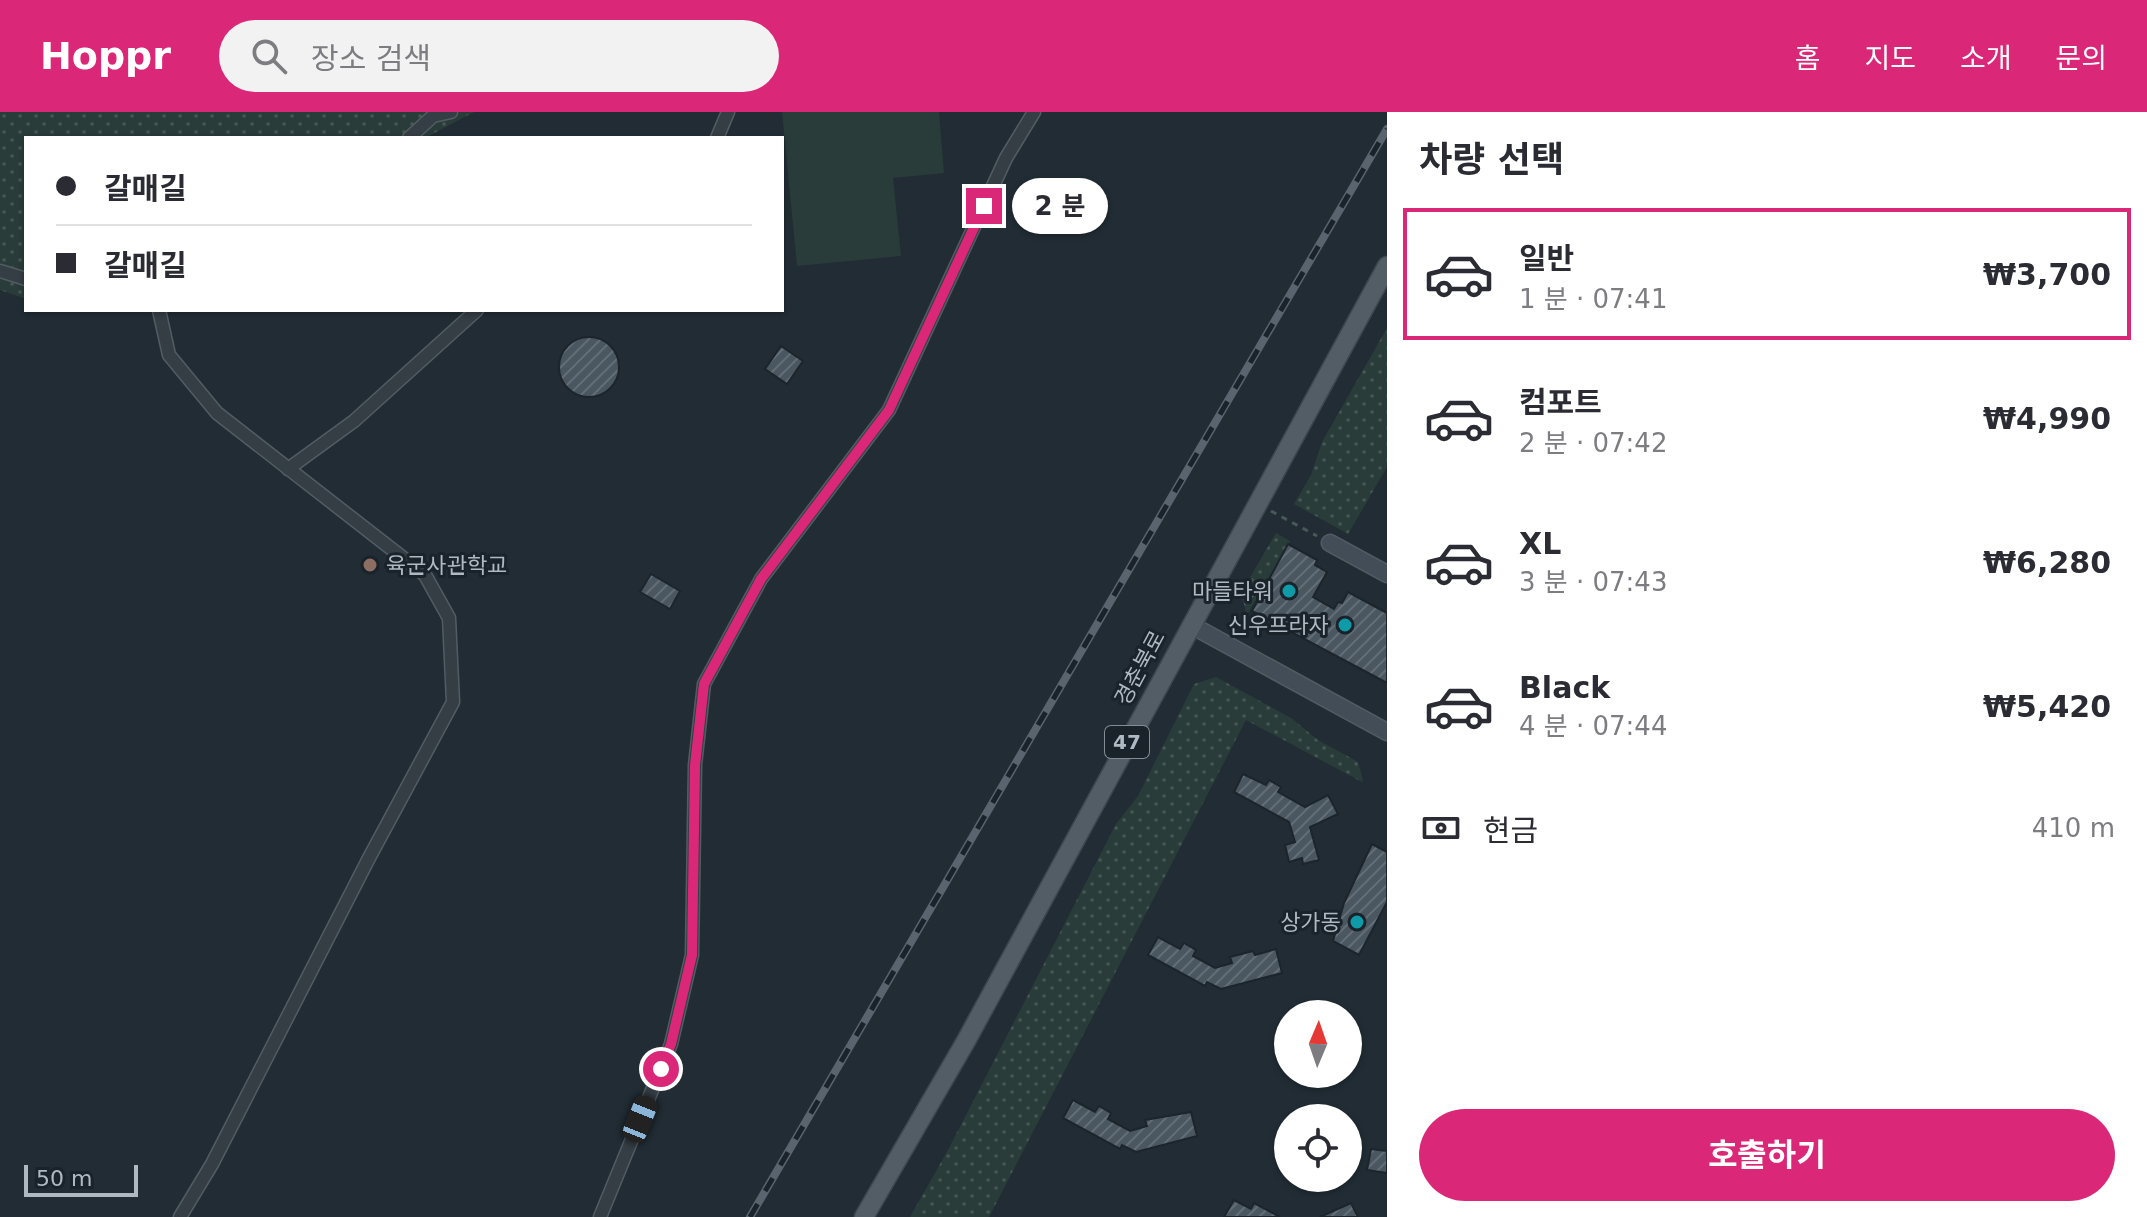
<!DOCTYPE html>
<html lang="ko">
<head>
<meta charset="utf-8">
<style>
  body { margin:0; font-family:"DejaVu Sans","Noto Sans KR",sans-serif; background:#f2f2f3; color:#2b2b33; height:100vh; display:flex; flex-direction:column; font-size:30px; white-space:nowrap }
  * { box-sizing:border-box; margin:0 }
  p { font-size:26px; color:#7c7c81 }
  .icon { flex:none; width:44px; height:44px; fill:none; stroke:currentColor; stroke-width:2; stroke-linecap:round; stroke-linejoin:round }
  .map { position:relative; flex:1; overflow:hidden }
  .details { display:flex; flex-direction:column; background:#fff; width:760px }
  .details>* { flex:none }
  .top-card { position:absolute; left:24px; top:24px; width:760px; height:176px; border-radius:0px; box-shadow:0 2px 6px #0004; display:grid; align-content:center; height:176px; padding:0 32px; background:#fff }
  .needle { width:52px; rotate:2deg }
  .fabs { position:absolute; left:1274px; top:888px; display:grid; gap:16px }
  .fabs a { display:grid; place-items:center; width:88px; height:88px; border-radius:50%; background:#fff; box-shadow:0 2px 6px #0004; font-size:40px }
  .scale { position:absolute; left:24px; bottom:20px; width:114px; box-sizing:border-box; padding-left:8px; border:4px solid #afb9c2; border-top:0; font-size:22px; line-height:28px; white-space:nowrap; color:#afb9c2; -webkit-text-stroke:6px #1a222a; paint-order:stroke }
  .end { position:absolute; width:36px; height:36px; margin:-18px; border:10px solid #db2777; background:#fff; box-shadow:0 0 0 4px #fff }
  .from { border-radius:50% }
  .bubble { position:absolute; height:56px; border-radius:28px; background:#fff; box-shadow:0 2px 6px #0004; font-size:26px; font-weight:700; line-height:56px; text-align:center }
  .car { position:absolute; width:24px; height:48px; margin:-24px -12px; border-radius:10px; box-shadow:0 0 6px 2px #0007; background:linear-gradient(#222 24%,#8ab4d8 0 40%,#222 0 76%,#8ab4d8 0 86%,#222 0) }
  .top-card b { display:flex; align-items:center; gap:28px; height:76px; font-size:30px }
  .top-card b+b { border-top:2px solid #e1e1e2 }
  .top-card i { width:20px; height:20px; background:#2b2b33 }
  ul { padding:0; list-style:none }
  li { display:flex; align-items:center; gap:24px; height:132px; margin:0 16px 12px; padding:0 16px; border:4px solid transparent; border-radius:0px }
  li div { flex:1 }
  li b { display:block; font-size:30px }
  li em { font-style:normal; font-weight:700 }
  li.active { border-color:#db2777 }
  li>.icon { width:72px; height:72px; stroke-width:1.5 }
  h2 { padding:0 32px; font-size:36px; line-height:96px }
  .pay { display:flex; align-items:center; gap:20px; height:88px; padding:0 32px; font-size:30px }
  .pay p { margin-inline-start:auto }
  .cta { display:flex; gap:16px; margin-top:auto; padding:16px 32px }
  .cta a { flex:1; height:92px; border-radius:48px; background:#db2777; color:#fff; font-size:32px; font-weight:700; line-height:92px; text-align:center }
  header { display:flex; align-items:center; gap:48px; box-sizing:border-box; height:112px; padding:0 40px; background:#db2777; color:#fff }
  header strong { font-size:38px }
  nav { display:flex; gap:44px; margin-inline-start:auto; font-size:28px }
  .search { width:560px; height:72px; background:#f2f2f3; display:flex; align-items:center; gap:20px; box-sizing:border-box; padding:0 28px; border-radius:44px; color:#7c7c81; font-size:30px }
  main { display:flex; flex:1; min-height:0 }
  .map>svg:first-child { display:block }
  .green { fill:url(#green-dots) }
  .pitch { fill:#293c39 }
  .building { fill:url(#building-hatch); stroke:#1c252c; stroke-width:2 }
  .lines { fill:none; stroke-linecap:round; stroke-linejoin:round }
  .street-casing { stroke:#525c63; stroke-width:15 }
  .secondary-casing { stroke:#525c63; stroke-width:19 }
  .primary-casing { stroke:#3e474f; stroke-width:21 }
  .path { stroke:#485959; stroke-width:3; stroke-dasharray:6 6; stroke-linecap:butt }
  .street { stroke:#353e45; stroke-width:12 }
  .secondary { stroke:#434d58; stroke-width:16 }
  .primary { stroke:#535d65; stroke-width:18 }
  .rail-casing { stroke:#59646e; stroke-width:8 }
  .rail { stroke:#1a222a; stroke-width:5; stroke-dasharray:15; stroke-linecap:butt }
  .route { stroke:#db2777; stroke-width:10 }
  .education-dot { fill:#8d6e63; stroke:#1a222a; stroke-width:3 }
  .culture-dot { fill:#0f9aa8; stroke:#1a222a; stroke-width:3 }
  .labels { text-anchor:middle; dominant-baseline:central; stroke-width:6; stroke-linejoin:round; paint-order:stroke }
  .shield { fill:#1a222a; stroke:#828c94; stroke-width:2 }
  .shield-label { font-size:20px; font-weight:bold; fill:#afb9c2 }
  .poi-label { font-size:22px; fill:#afb9c2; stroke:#1a222a; text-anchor:end }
  .street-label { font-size:22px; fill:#afb9c2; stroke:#1a222a }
</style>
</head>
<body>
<header>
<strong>Hoppr</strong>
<div class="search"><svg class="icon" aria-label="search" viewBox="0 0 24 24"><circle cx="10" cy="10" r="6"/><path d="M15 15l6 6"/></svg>장소 검색</div>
<nav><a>홈</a><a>지도</a><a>소개</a><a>문의</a></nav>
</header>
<main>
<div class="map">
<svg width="1387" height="1105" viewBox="0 0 1387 1105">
  <defs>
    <pattern id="green-dots" width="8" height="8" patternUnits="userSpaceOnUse" patternTransform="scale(2)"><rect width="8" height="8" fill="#293c39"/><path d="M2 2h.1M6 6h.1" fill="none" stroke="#465654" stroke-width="1.8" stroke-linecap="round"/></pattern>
    <pattern id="building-hatch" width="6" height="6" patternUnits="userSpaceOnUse" patternTransform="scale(2)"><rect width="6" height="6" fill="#4a5760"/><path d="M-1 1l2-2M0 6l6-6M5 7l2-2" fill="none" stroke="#626d75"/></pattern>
  </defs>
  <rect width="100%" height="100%" fill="#212c34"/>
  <g class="green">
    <path d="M0,0H474L425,26H26V187L0,178Z"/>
    <path d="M1387,216V355L1348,422L1294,392L1311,363L1322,330Z"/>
    <path d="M1276,421L1290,429L1247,503L1241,481Z"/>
    <path d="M1216,565L1291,606L1318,628L1358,650L1363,668L1362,670L1246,608L989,1105H910L948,1038L1116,712L1138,684L1194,572Z"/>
  </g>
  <path class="pitch" d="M782,0H939L944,61L893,66L901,144L797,154Z"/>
  <g class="building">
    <circle cx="589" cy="255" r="30"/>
    <path d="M781,234L803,249L787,272L765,257Z"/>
    <path d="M1288,432L1317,448L1315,453L1327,460L1313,485L1334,497L1338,490L1342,491L1348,480L1387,501V571L1252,499Z"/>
    <path d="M651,462L680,479L670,497L640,480Z"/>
    <path d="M1243,662L1266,673L1269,668L1281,675L1278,680L1305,695L1328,683L1338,702L1310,715L1319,748L1303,752L1302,746L1289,750L1285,733L1295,730L1289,710L1234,680Z"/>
    <path d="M1372,732L1387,740V790L1359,843L1333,829L1344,791Z"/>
    <path d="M1158,825L1180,837L1184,831L1196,838L1193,844L1215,856L1232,851L1230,845L1253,839L1255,843L1276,837L1282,861L1221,877L1207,870L1205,874L1148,843Z"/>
    <path d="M1073,988L1095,1000L1099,994L1111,1001L1108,1007L1130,1019L1147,1014L1145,1008L1191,1000L1197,1024L1136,1040L1122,1033L1120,1037L1063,1006Z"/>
    <path d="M1371,1037L1387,1039V1061L1367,1058Z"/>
    <path d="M1234,1088L1251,1097L1254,1091L1280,1105H1224Z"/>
    <path d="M1351,1091L1358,1105H1320Z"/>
  </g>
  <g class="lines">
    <g class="street-casing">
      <g id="street">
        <path d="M409,26L433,4L451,0"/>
        <path d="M717,26L728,0"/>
        <path d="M0,159L26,167"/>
        <path d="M159,198L169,243L217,301L425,463L449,506L453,590L369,746L212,1052L180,1105"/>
        <path d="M288,357L354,309L477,198"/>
        <path d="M600,1105L671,932L692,843L695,653L704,572L761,467L889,298L1006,46L1034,0"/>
      </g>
    </g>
    <g class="secondary-casing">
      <g id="secondary">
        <path d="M1330,431L1387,462"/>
        <path d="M1191,513L1387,620"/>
      </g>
    </g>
    <g class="primary-casing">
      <path id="primary" d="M864,1105L966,929L1387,154"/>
    </g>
    <path class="path" d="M1271,399L1317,424"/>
    <use href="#street" class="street"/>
    <use href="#secondary" class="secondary"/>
    <use href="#primary" class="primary"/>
    <g class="rail-casing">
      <path id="rail" d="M750,1105L1387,17"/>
    </g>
    <use href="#rail" class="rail"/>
  </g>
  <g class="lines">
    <path class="route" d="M661,957L671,932L692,843L695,653L704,572L761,467L889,298L984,94"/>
  </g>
  <circle class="education-dot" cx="370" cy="453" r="8"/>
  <g class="culture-dot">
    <circle cx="1289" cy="479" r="8"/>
    <circle cx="1345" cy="513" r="8"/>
    <circle cx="1357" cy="810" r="8"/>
  </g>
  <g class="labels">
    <rect class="shield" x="1105" y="614" width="44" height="32" rx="6"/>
    <g class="shield-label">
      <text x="1127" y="630">47</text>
    </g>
    <g class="poi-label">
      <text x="386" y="453" text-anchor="start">육군사관학교</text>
      <text x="1273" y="479">마들타워</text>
      <text x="1329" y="513">신우프라자</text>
      <text x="1341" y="810">상가동</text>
    </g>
    <g class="street-label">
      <text transform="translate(1140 556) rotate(-62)">경춘북로</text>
    </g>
  </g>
</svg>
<div class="fabs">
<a><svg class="needle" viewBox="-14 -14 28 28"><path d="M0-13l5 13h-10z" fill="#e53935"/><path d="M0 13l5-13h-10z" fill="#7c7c81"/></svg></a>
<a><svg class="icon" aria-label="locate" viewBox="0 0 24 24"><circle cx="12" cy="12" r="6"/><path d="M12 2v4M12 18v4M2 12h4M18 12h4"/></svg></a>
</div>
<div class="scale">50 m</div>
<i class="end from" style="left:661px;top:957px"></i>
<i class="end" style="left:984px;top:94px"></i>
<div class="bubble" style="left:1012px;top:66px;width:96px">2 분</div>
<i class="car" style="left:640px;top:1007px;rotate:22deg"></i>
<div class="top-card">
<b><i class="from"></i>갈매길</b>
<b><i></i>갈매길</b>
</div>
</div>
<section class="details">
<h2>차량 선택</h2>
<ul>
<li class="active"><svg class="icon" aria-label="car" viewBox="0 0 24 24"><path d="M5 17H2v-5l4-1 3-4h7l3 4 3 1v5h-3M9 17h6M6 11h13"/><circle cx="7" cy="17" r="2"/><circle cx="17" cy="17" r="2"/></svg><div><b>일반</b><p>1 분 · 07:41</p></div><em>₩3,700</em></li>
<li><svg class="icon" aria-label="car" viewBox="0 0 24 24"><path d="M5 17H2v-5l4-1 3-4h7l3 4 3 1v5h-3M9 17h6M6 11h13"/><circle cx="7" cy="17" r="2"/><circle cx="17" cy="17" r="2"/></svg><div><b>컴포트</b><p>2 분 · 07:42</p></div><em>₩4,990</em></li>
<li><svg class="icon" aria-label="car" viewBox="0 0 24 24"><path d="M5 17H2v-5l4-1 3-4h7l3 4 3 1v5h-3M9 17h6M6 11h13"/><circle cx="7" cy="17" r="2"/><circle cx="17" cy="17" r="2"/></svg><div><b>XL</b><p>3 분 · 07:43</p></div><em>₩6,280</em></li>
<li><svg class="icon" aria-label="car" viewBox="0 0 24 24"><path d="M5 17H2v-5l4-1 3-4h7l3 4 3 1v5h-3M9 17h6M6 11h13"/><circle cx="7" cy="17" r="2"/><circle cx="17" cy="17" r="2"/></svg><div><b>Black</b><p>4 분 · 07:44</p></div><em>₩5,420</em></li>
</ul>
<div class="pay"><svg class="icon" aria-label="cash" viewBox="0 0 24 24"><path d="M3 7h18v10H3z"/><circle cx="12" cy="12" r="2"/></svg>현금<p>410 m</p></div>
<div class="cta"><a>호출하기</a></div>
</section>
</main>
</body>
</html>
